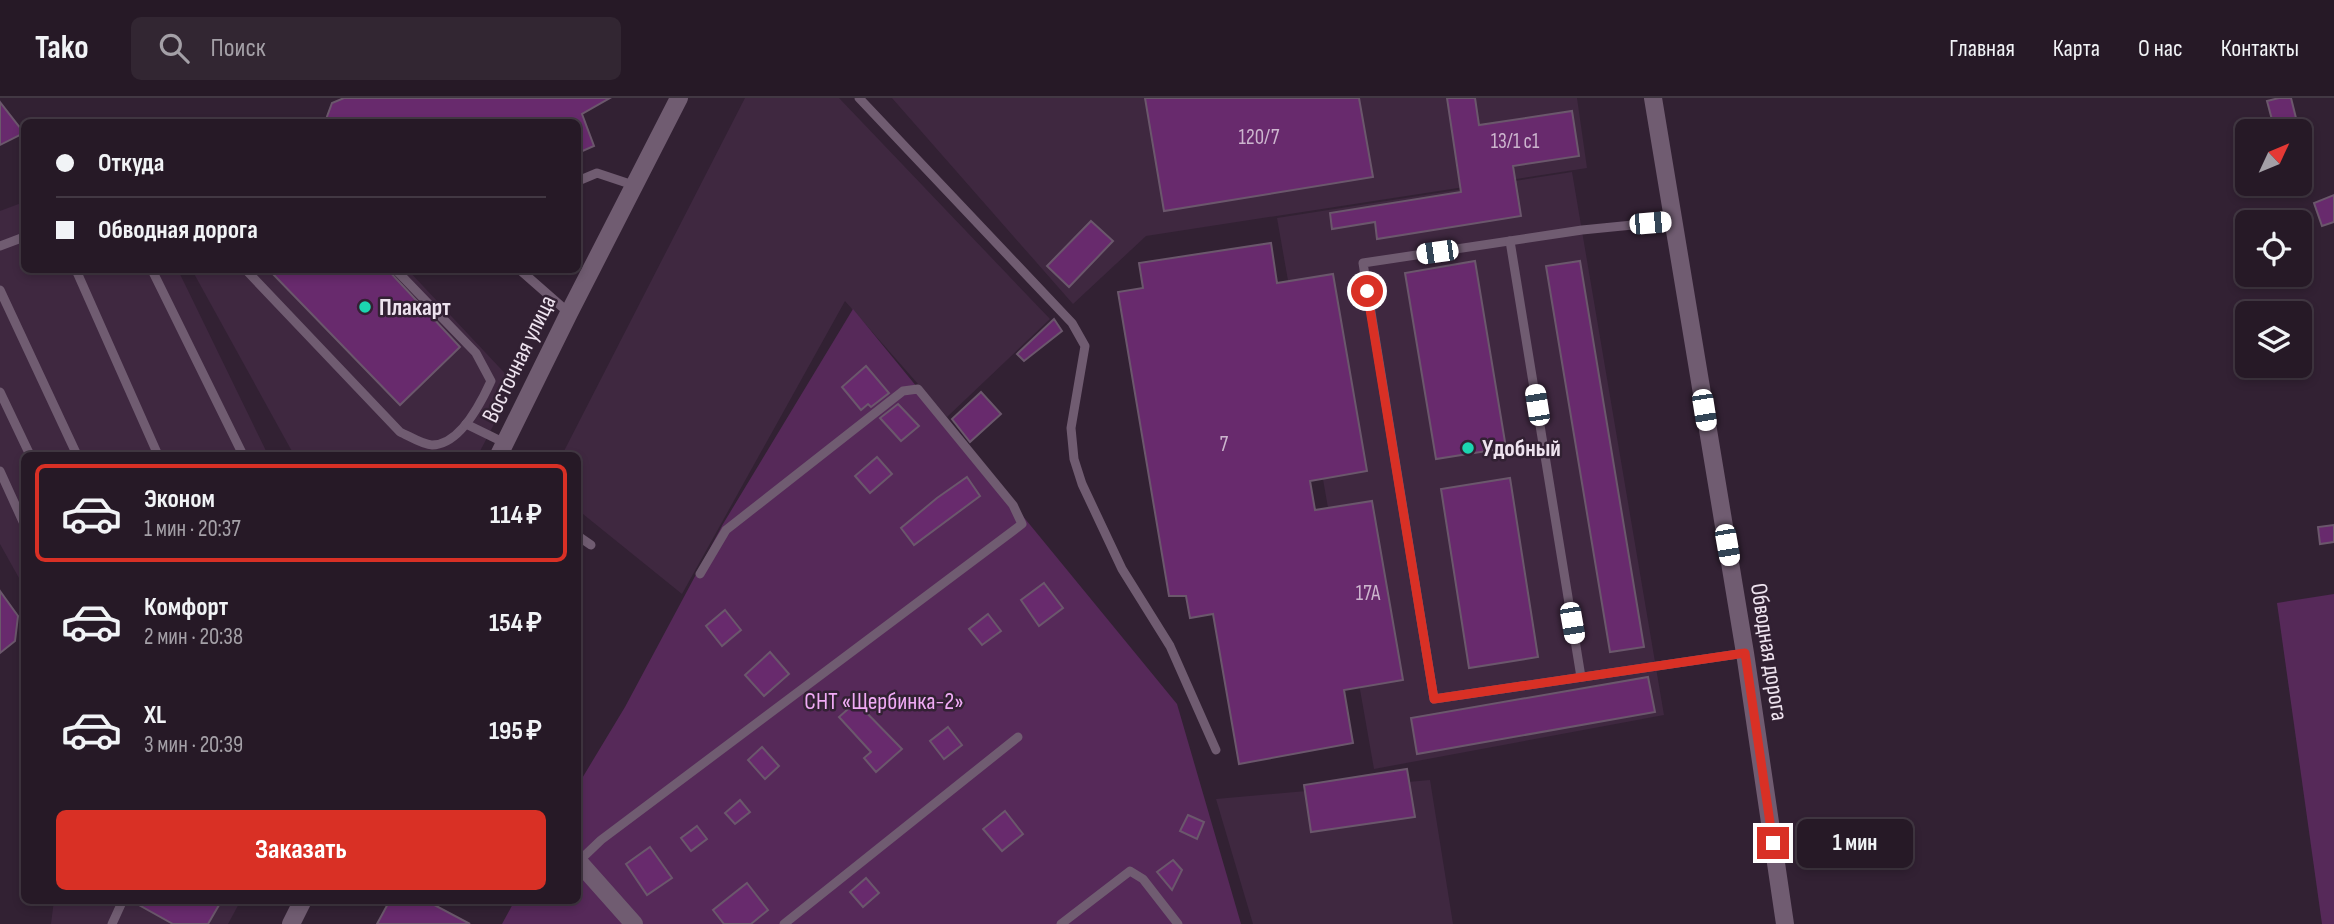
<!DOCTYPE html>
<html lang="ru">
<head>
<meta charset="utf-8">
<style>
  body { margin:0; font-family:"Sofia Sans Condensed",sans-serif; background:#322632; color:#f1f3f6; height:100vh; display:flex; flex-direction:column; font-size:26px; white-space:nowrap }
  * { box-sizing:border-box; margin:0 }
  p { font-size:23px; color:#a4a0a7 }
  .icon { flex:none; width:38px; height:38px; fill:none; stroke:currentColor; stroke-width:2; stroke-linecap:round; stroke-linejoin:round }
  .map { position:relative; flex:1; overflow:hidden }
  .side { position:absolute; left:21px; top:354px; width:560px; height:452px; display:flex; flex-direction:column; background:#261926; border-radius:10px; box-shadow:0 4px 10px #0003,0 0 0 2px #423843 }
  .side>* { flex:none }
  .hud { position:absolute; left:21px; top:21px; width:560px; height:154px; border-radius:10px; box-shadow:0 4px 10px #0003,0 0 0 2px #423843; display:grid; align-content:center; height:154px; padding:0 35px; background:#261926 }
  .needle { width:46px; rotate:46deg }
  .buttons { position:absolute; left:2235px; top:21px; display:grid; gap:14px }
  .buttons a { display:grid; place-items:center; width:77px; height:77px; border-radius:10px; background:#261926; box-shadow:0 4px 10px #0003,0 0 0 2px #423843; font-size:35px }
  .end { position:absolute; width:32px; height:32px; margin:-16px; border:9px solid #d93025; background:#fff; box-shadow:0 0 0 4px #fff }
  .from { border-radius:50% }
  .bubble { position:absolute; height:49px; border-radius:10px; background:#261926; box-shadow:0 4px 10px #0003,0 0 0 2px #423843; font-size:23px; font-weight:700; line-height:49px; text-align:center }
  .car { position:absolute; width:21px; height:42px; margin:-21px -10px; border-radius:9px; box-shadow:0 0 5px 2px #0007; background:linear-gradient(#fff 24%,#345 0 40%,#fff 0 76%,#345 0 86%,#fff 0) }
  .hud b { display:flex; align-items:center; gap:24px; height:66px; font-size:26px }
  .hud b+b { border-top:2px solid #423843 }
  .hud i { width:18px; height:18px; background:#f1f3f6 }
  ul { padding:12px 0 0; list-style:none }
  li { display:flex; align-items:center; gap:21px; height:98px; margin:0 14px 10px; padding:0 21px; border:4px solid transparent; border-radius:10px }
  li div { flex:1 }
  li b { display:block; font-size:26px }
  li em { font-style:normal; font-weight:700 }
  li.on { border-color:#d93025 }
  li>.icon { width:63px; height:63px; stroke-width:1.5 }
  .cta { display:flex; gap:14px; margin-top:auto; padding:14px 35px }
  .cta a { flex:1; height:80px; border-radius:10px; background:#d93025; color:#fff; font-size:28px; font-weight:700; line-height:80px; text-align:center }
  header { display:flex; align-items:center; gap:42px; box-sizing:border-box; height:98px; padding:0 35px; background:#261926; border-bottom:2px solid #423843 }
  header strong { font-size:33px }
  nav { display:flex; gap:38px; margin-inline-start:auto; font-size:24px }
  .search { width:490px; height:63px; background:#322632; display:flex; align-items:center; gap:18px; box-sizing:border-box; padding:0 24px; border-radius:10px; color:#a4a0a7; font-size:26px }
  .map>svg:first-child { display:block }
  .built { fill:#3f2840 }
  .green { fill:#562959 }
  .building { fill:#682a6d; stroke:#6b576c; stroke-width:2 }
  .lines { fill:none; stroke-linecap:round; stroke-linejoin:round }
  .lane { stroke:#705c71; stroke-width:9 }
  .street { stroke:#705c71; stroke-width:18 }
  .secondary { stroke:#705c71; stroke-width:18 }
  .route { stroke:#d93025; stroke-width:9 }
  .poi-dot { fill:#1cd5b1; stroke:#322133; stroke-width:2.5 }
  .labels { text-anchor:middle; dominant-baseline:central; stroke-width:5; stroke-linejoin:round; paint-order:stroke }
  .number-label { font-size:21px; fill:#ccb5ce }
  .poi-label { font-size:24px; font-weight:bold; fill:#eee3ef; stroke:#322133; text-anchor:start }
  .street-label { font-size:24px; fill:#eee3ef; stroke:#322133 }
  .park-label { font-size:24px; fill:#f0abf5; stroke:#322133 }
</style>
</head>
<body>
<header>
<strong>Tako</strong>
<div class="search"><svg class="icon" aria-label="search" viewBox="0 0 24 24"><circle cx="10" cy="10" r="6"/><path d="M15 15l6 6"/></svg>Поиск</div>
<nav><a>Главная</a><a>Карта</a><a>О нас</a><a>Контакты</a></nav>
</header>
<div class="map">
<svg width="2334" height="826" viewBox="0 0 2334 826">
  <rect width="100%" height="100%" fill="#322133"/>
  <g class="built">
    <path d="M745,0H839L1050,221L947,319L845,203L682,496L578,412V357H562Z"/>
    <path d="M892,0H1577L1587,70L1146,138L1073,206Z"/>
    <path d="M1572,74L1664,617L1374,671L1277,120Z"/>
    <path d="M24,104V172H178L268,357H24V489L0,446V113Z"/>
    <path d="M192,172H408L515,286L478,357H294Z"/>
    <path d="M1430,682L1453,826H1253L1216,701Z"/>
    <path d="M54,802H241L228,826H51Z"/>
  </g>
  <g class="green">
    <path d="M853,211L1177,606L1241,826H502L515,802H578V687L625,609L723,426Z"/>
    <path d="M2334,496V826H2322L2277,505Z"/>
  </g>
  <g class="building">
    <path d="M344,0H610L582,16L594,48L578,55V24H325L332,5Z"/>
    <path d="M1145,0H1359L1373,79L1164,113Z"/>
    <path d="M1447,0H1475L1479,27L1572,13L1579,58L1513,68L1521,118L1377,141L1375,124L1332,131L1330,115L1461,94Z"/>
    <path d="M2279,0H2291L2298,28L2275,33L2267,3Z"/>
    <path d="M0,4L24,35L0,47Z"/>
    <path d="M2334,97V124L2322,128L2314,105Z"/>
    <path d="M1091,123L1113,143L1069,189L1047,168Z"/>
    <path d="M1271,145L1277,185L1333,176L1367,373L1310,383L1315,412L1372,403L1403,582L1344,592L1353,645L1239,666L1213,516L1190,520L1186,498H1169L1118,194L1143,190L1139,165Z"/>
    <path d="M1475,163L1506,350L1436,361L1405,175Z"/>
    <path d="M1580,163L1644,549L1610,554L1546,168Z"/>
    <path d="M269,172H388L460,249L400,307Z"/>
    <path d="M1054,221L1062,233L1024,263L1017,256Z"/>
    <path d="M866,268L889,295L871,309L868,306L861,312L842,289Z"/>
    <path d="M981,294L1001,316L970,344L952,321Z"/>
    <path d="M898,306L919,328L901,343L880,320Z"/>
    <path d="M877,359L892,376L870,395L855,378Z"/>
    <path d="M967,379L980,398L914,447L901,430L937,400Z"/>
    <path d="M1510,380L1538,559L1469,570L1441,391Z"/>
    <path d="M2334,427V444L2320,446L2318,429Z"/>
    <path d="M1044,485L1063,510L1039,528L1021,502Z"/>
    <path d="M0,493L18,518L15,543L0,555Z"/>
    <path d="M725,512L741,532L722,548L706,528Z"/>
    <path d="M988,516L1001,533L982,547L969,531Z"/>
    <path d="M770,554L789,576L764,598L745,577Z"/>
    <path d="M1648,579L1655,614L1417,656L1411,620Z"/>
    <path d="M856,604L902,651L876,674L864,660L871,654L839,619Z"/>
    <path d="M948,629L962,647L944,661L930,643Z"/>
    <path d="M762,649L779,668L765,681L748,662Z"/>
    <path d="M1407,671L1415,719L1311,734L1304,687Z"/>
    <path d="M740,702L750,714L735,726L725,715Z"/>
    <path d="M1005,713L1023,736L1002,753L983,731Z"/>
    <path d="M1188,717L1204,724L1197,741L1180,733Z"/>
    <path d="M697,728L707,741L691,753L681,740Z"/>
    <path d="M650,749L672,780L647,797L626,766Z"/>
    <path d="M1173,762L1182,772L1172,792L1157,774Z"/>
    <path d="M866,780L879,795L863,809L850,794Z"/>
    <path d="M747,785L768,812L751,826H724L713,812Z"/>
    <path d="M130,802H222L208,826H173Z"/>
    <path d="M390,802H425L470,826H377Z"/>
  </g>
  <g class="lines">
    <g class="lane">
      <path d="M859,0L1072,225L1085,248L1071,330L1074,361L1082,386L1122,471L1170,548L1216,652"/>
      <path d="M578,83L597,75L633,87"/>
      <path d="M1673,123L1582,132L1363,165L1434,601L1745,555"/>
      <path d="M1510,143L1581,579"/>
      <path d="M0,148L24,139"/>
      <path d="M76,172L158,357"/>
      <path d="M152,172L243,357"/>
      <path d="M246,172L400,334C409,338 423,347 432,347C460,347 481,305 491,283L476,255L396,172"/>
      <path d="M520,172L569,215"/>
      <path d="M0,192L77,357"/>
      <path d="M0,294L30,357"/>
      <path d="M466,326L505,345"/>
      <path d="M0,373L24,426"/>
      <path d="M578,438L591,447"/>
      <path d="M578,764L601,742L1022,426L1013,407L918,291L903,293L726,432L700,476"/>
      <path d="M112,826L123,802"/>
      <path d="M784,826L1018,639"/>
      <path d="M1061,826L1130,773L1143,781L1178,826"/>
    </g>
    <g class="street">
      <path d="M499,357L569,215L679,0"/>
      <path d="M578,763L634,826"/>
      <path d="M291,826L303,802"/>
    </g>
    <path class="secondary" d="M1653,0L1745,555L1785,826"/>
  </g>
  <g class="lines">
    <path class="route" d="M1367,193L1434,601L1745,555L1773,745"/>
  </g>
  <g class="poi-dot">
    <circle cx="365" cy="209" r="7"/>
    <circle cx="1468" cy="350" r="7"/>
  </g>
  <g class="labels">
    <g class="number-label">
      <text x="1259" y="39">120/7</text>
      <text x="1515" y="43">13/1 с1</text>
      <text x="1224" y="346">7</text>
      <text x="1368" y="495">17А</text>
    </g>
    <g class="poi-label">
      <text x="379" y="209">Плакарт</text>
      <text x="1482" y="350">Удобный</text>
    </g>
    <g class="street-label">
      <text transform="translate(519 261) rotate(-64)">Восточная улица</text>
      <text transform="translate(1769 554) rotate(81)">Обводная дорога</text>
    </g>
    <g class="park-label">
      <text x="884" y="603">СНТ «Щербинка-2»</text>
    </g>
  </g>
</svg>
<div class="buttons">
<a><svg class="needle" viewBox="-14 -14 28 28"><path d="M0-13l5 13h-10z" fill="#e53935"/><path d="M0 13l5-13h-10z" fill="#a4a0a7"/></svg></a>
<a><svg class="icon" aria-label="locate" viewBox="0 0 24 24"><circle cx="12" cy="12" r="6"/><path d="M12 2v4M12 18v4M2 12h4M18 12h4"/></svg></a>
<a><svg class="icon" aria-label="layers" viewBox="0 0 24 24"><path d="M12 4l9 5-9 5-9-5zM3 14l9 5 9-5"/></svg></a>
</div>
<i class="end from" style="left:1367px;top:193px"></i>
<i class="end" style="left:1773px;top:745px"></i>
<div class="bubble" style="left:1797px;top:721px;width:116px">1 мин</div>
<i class="car" style="left:1650px;top:125px;rotate:85deg"></i>
<i class="car" style="left:1437px;top:154px;rotate:262deg"></i>
<i class="car" style="left:1537px;top:307px;rotate:351deg"></i>
<i class="car" style="left:1704px;top:312px;rotate:171deg"></i>
<i class="car" style="left:1727px;top:447px;rotate:170deg"></i>
<i class="car" style="left:1572px;top:525px;rotate:170deg"></i>
<div class="hud">
<b><i class="from"></i>Откуда</b>
<b><i></i>Обводная дорога</b>
</div>
<section class="side">
<ul>
<li class="on"><svg class="icon" aria-label="car" viewBox="0 0 24 24"><path d="M5 17H2v-5l4-1 3-4h7l3 4 3 1v5h-3M9 17h6M6 11h13"/><circle cx="7" cy="17" r="2"/><circle cx="17" cy="17" r="2"/></svg><div><b>Эконом</b><p>1 мин · 20:37</p></div><em>114 ₽</em></li>
<li><svg class="icon" aria-label="car" viewBox="0 0 24 24"><path d="M5 17H2v-5l4-1 3-4h7l3 4 3 1v5h-3M9 17h6M6 11h13"/><circle cx="7" cy="17" r="2"/><circle cx="17" cy="17" r="2"/></svg><div><b>Комфорт</b><p>2 мин · 20:38</p></div><em>154 ₽</em></li>
<li><svg class="icon" aria-label="car" viewBox="0 0 24 24"><path d="M5 17H2v-5l4-1 3-4h7l3 4 3 1v5h-3M9 17h6M6 11h13"/><circle cx="7" cy="17" r="2"/><circle cx="17" cy="17" r="2"/></svg><div><b>XL</b><p>3 мин · 20:39</p></div><em>195 ₽</em></li>
</ul>
<div class="cta"><a>Заказать</a></div>
</section>
</div>
</body>
</html>
